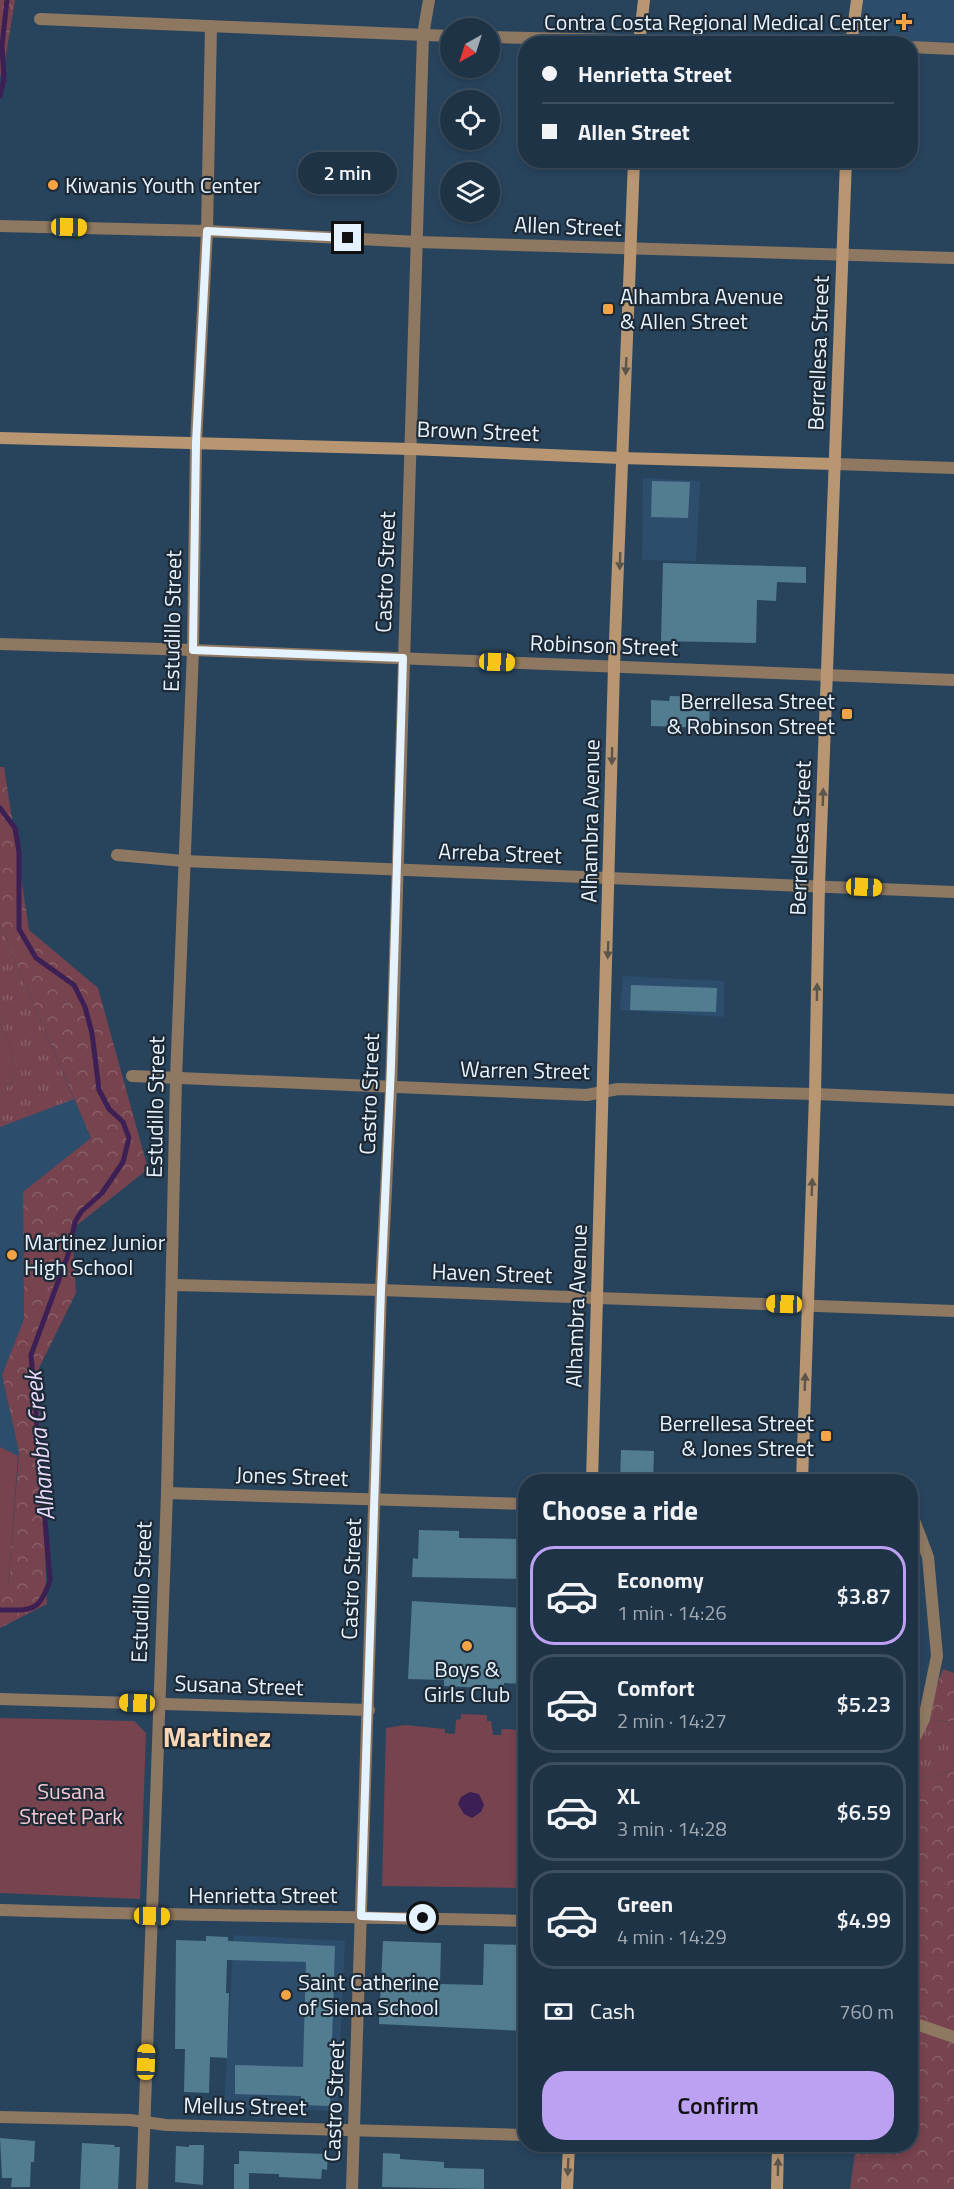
<!DOCTYPE html>
<html lang="en">
<head>
<meta charset="utf-8">
<style>
  body { margin:0; font-family:"Titillium Web",sans-serif; background:#263b4d; color:#f1f3f6; height:100vh; display:flex; flex-direction:column; font-size:22px; white-space:nowrap }
  * { box-sizing:border-box; margin:0 }
  p { font-size:20px; color:#a1aab3 }
  .icon { flex:none; width:33px; height:33px; fill:none; stroke:currentColor; stroke-width:2; stroke-linecap:round; stroke-linejoin:round }
  .map { position:relative; flex:1; overflow:hidden }
  .panel { position:absolute; left:518px; top:1474px; width:400px; height:678px; display:flex; flex-direction:column; background:#1e3346; border-radius:24px; box-shadow:0 3px 9px #0003,0 0 0 2px #3c4e5f }
  .panel>* { flex:none }
  .top-card { position:absolute; left:518px; top:36px; width:400px; height:132px; border-radius:24px; box-shadow:0 3px 9px #0003,0 0 0 2px #3c4e5f; display:grid; align-content:center; height:132px; padding:0 24px; background:#1e3346 }
  .needle { width:39px; rotate:219deg }
  .fabs { position:absolute; left:440px; top:18px; display:grid; gap:12px }
  .fabs a { display:grid; place-items:center; width:60px; height:60px; border-radius:50%; background:#1e3346; box-shadow:0 3px 9px #0003,0 0 0 2px #3c4e5f; font-size:30px }
  .end { position:absolute; width:27px; height:27px; margin:-14px; border:8px solid #e5f2ff; background:#111; box-shadow:0 0 0 3px #111 }
  .from { border-radius:50% }
  .bubble { position:absolute; height:42px; border-radius:21px; background:#1e3346; box-shadow:0 3px 9px #0003,0 0 0 2px #3c4e5f; font-size:20px; font-weight:600; line-height:42px; text-align:center }
  .car { position:absolute; width:18px; height:36px; margin:-18px -9px; border-radius:8px; box-shadow:0 0 4px 2px #0007; background:linear-gradient(#f5c518 24%,#345 0 40%,#f5c518 0 76%,#345 0 86%,#f5c518 0) }
  .top-card b { display:flex; align-items:center; gap:21px; height:57px; font-size:22px }
  .top-card b+b { border-top:2px solid #3c4e5f }
  .top-card i { width:15px; height:15px; background:#f1f3f6 }
  ul { padding:0; list-style:none }
  li { display:flex; align-items:center; gap:18px; height:99px; margin:0 12px 9px; padding:0 12px; border:3px solid #3c4e5f; border-radius:24px }
  li div { flex:1 }
  li b { display:block; font-size:22px }
  li em { font-style:normal; font-weight:600 }
  li.active { border-color:#bca0f2 }
  li>.icon { width:54px; height:54px; stroke-width:1.5 }
  h2 { padding:0 24px; font-size:27px; line-height:72px }
  .pay { display:flex; align-items:center; gap:15px; height:66px; padding:0 24px; font-size:22px }
  .pay p { margin-inline-start:auto }
  .action { display:flex; gap:12px; margin-top:auto; padding:12px 24px }
  .action a { flex:1; height:69px; border-radius:24px; background:#bca0f2; color:#111; font-size:24px; font-weight:600; line-height:69px; text-align:center }
  .map>svg:first-child { display:block }
  .built { fill:#2c4e6c }
  .grass { fill:url(#grass-tufts) }
  .forest { fill:url(#forest-crowns) }
  .green { fill:#76434e }
  .water { fill:#3c1f54 }
  .lines { fill:none; stroke-linecap:round; stroke-linejoin:round }
  .stream { stroke:#3c1f54; stroke-width:5 }
  .building { fill:#527d90 }
  .street { stroke:#8f7862; stroke-width:12 }
  .secondary { stroke:#b99672; stroke-width:12 }
  .oneway { fill:#5b554d }
  .route { stroke:#e5f2ff; stroke-width:8 }
  .poi-dot { fill:#f4a345; stroke:#1d2935; stroke-width:2 }
  .labels { text-anchor:middle; dominant-baseline:central; stroke-width:4.5; stroke-linejoin:round; paint-order:stroke }
  .poi-label { font-size:22px; fill:#e5f2ff; stroke:#1d2935; text-anchor:start }
  .street-label { font-size:22px; fill:#e5f2ff; stroke:#1d2935 }
  .park-label { font-size:22px; fill:#f4c8d0; stroke:#1d2935 }
  .water-label { font-size:24px; font-style:italic; fill:#e9d9fc; stroke:#1d2935 }
  .district-label { font-size:28px; font-weight:bold; fill:#fad7b5; stroke:#1d2935 }
</style>
</head>
<body>
<div class="map">
<svg width="954" height="2189" viewBox="0 0 954 2189">
  <defs>
    <pattern id="grass-tufts" width="24" height="20" patternUnits="userSpaceOnUse" patternTransform="scale(1.5)"><rect width="24" height="20" fill="#76434e"/><path d="M3 7l-1-3M5 7V3M7 7l1-3M15 17l-1-3M17 17v-4M19 17l1-3" fill="none" stroke="#895f69"/></pattern>
    <pattern id="forest-crowns" width="20" height="18" patternUnits="userSpaceOnUse" patternTransform="scale(1.5)"><rect width="20" height="18" fill="#76434e"/><path d="M2 6a3 3 0 1 1 6 0M12 15a3 3 0 1 1 6 0" fill="none" stroke="#895f69"/></pattern>
  </defs>
  <rect width="100%" height="100%" fill="#28445d"/>
  <g class="built">
    <path d="M857,0H954V49L910,44H851Z"/>
    <path d="M643,478L700,481L696,561L642,560Z"/>
    <path d="M0,925L91,1138L23,1192L24,1319L2,1375L19,1452L0,1588Z"/>
    <path d="M623,976L724,981V1017L620,1010Z"/>
    <path d="M234,1935L345,1941L337,2111L224,2108Z"/>
  </g>
  <g class="grass">
    <path d="M0,925L74,1099L0,1127V1095L14,1078L12,1053L0,1018Z"/>
    <path d="M924,1719L954,1722V1770L919,1780C905,1751 911,1747 924,1719Z"/>
  </g>
  <g class="forest">
    <path d="M0,0H15L5,61L0,77Z"/>
    <path d="M0,767H4L29,930L98,988L148,1169L72,1229L76,1293L38,1370L47,1604L0,1628V1588H8L19,1452L2,1375L24,1319L23,1192L91,1138L0,925Z"/>
    <path d="M943,1669L954,1673V1722L924,1719Z"/>
    <path d="M911,1763L919,1780L954,1770V2189H850L856,2145H910Z"/>
  </g>
  <g class="green">
    <path d="M0,1018L12,1053L14,1078L0,1095Z"/>
    <path d="M0,1447L18,1456L8,1589L0,1588Z"/>
    <path d="M461,1714L487,1715V1721H491L493,1735H501L502,1729L525,1730V1888L382,1886L386,1728L405,1725L445,1729V1733L455,1734L456,1720L461,1719Z"/>
    <path d="M0,1718L134,1721L146,1733L140,1899L0,1893Z"/>
  </g>
  <path class="water" d="M470,1792L479,1794L484,1805L481,1812L472,1818L464,1814L458,1804L461,1797Z"/>
  <g class="lines">
    <g class="stream">
      <path d="M0,96L4,78L2,46L7,0"/>
      <path d="M0,808L15,828L19,852V929L36,958L74,985L85,1007L92,1033L99,1090L109,1109L123,1122L129,1138L123,1162L102,1193L81,1212L75,1222L68,1255L31,1355L50,1580C39,1613 32,1610 0,1610"/>
    </g>
  </g>
  <g class="building">
    <path d="M652,481L690,482L688,518L651,517Z"/>
    <path d="M663,563L806,567V583L777,582L776,601L757,600L756,643L661,641Z"/>
    <path d="M670,696L710,697L709,728L651,726V700L669,701Z"/>
    <path d="M631,985L717,988L716,1012L630,1010Z"/>
    <path d="M621,1450L654,1451L653,1482H620Z"/>
    <path d="M419,1530L459,1531V1538L525,1539V1579L412,1577L413,1558L418,1559Z"/>
    <path d="M412,1601L525,1608V1684L504,1683V1689L444,1686V1680L408,1679Z"/>
    <path d="M206,1936L228,1937V1941L335,1946L330,2106L300,2105L301,2096L235,2094V2065L303,2067L306,1962L227,1960L226,1993H229L227,2058L210,2057L209,2093L184,2092L185,2049H175L176,1940L206,1941Z"/>
    <path d="M383,1941L441,1943L440,1984L483,1985L484,1944L525,1945V2031L379,2024Z"/>
    <path d="M0,2138L35,2141L34,2162H31L30,2187H11L12,2178H2Z"/>
    <path d="M82,2143L115,2145L114,2147H120L118,2189H80Z"/>
    <path d="M189,2145H204L203,2185L175,2182L176,2146L189,2147Z"/>
    <path d="M239,2151L328,2154L327,2170L322,2169L321,2179L279,2177V2174L249,2173V2189H234V2164H239Z"/>
    <path d="M383,2153L400,2154V2159L444,2162V2168L484,2169V2189L382,2187Z"/>
  </g>
  <g class="lines">
    <g class="street">
      <path d="M40,19L450,36"/>
      <path d="M489,37L791,44"/>
      <path d="M910,47L954,49"/>
      <path d="M0,226L207,231L418,242L954,258"/>
      <path d="M835,464L954,468"/>
      <path d="M0,644L193,650L954,680"/>
      <path d="M117,855L184,861L954,892"/>
      <path d="M132,1076L587,1095L618,1089L815,1094L954,1100"/>
      <path d="M173,1285L381,1290L954,1311"/>
      <path d="M167,1493L525,1504"/>
      <path d="M910,1520H914L928,1557L937,1656L924,1719L910,1747"/>
      <path d="M0,1699L369,1710"/>
      <path d="M0,1910C175,1916 350,1916 525,1921"/>
      <path d="M910,2022L954,2037"/>
      <path d="M0,2117L130,2120L166,2125L525,2135"/>
      <path d="M142,2189L167,1493L176,1078L193,650L196,443L207,231L211,26"/>
      <path d="M352,2189L381,1290L391,1088L423,35L429,0"/>
    </g>
    <g class="secondary">
      <path d="M639,44L644,0"/>
      <path d="M851,44L857,0"/>
      <path d="M0,438L411,449L621,458L835,464"/>
      <path d="M592,1482L614,666L634,160"/>
      <path d="M802,1482L815,1094L819,885L846,160"/>
      <path d="M567,2189L569,2145"/>
      <path d="M777,2189L778,2145"/>
    </g>
  </g>
  <defs><path id="oneway-solid" d="M-6-.8H1V-3.2L6.5 0L1 3.2V.8H-6Z" transform="scale(1.5)"/></defs>
  <g class="oneway">
    <use href="#oneway-solid" transform="translate(626 366) rotate(93)"/>
    <use href="#oneway-solid" transform="translate(620 561) rotate(92)"/>
    <use href="#oneway-solid" transform="translate(612 756) rotate(91)"/>
    <use href="#oneway-solid" transform="translate(823 797) rotate(-88)"/>
    <use href="#oneway-solid" transform="translate(608 950) rotate(92)"/>
    <use href="#oneway-solid" transform="translate(817 992) rotate(-89)"/>
    <use href="#oneway-solid" transform="translate(812 1187) rotate(-88)"/>
    <use href="#oneway-solid" transform="translate(805 1382) rotate(-88)"/>
    <use href="#oneway-solid" transform="translate(568 2167) rotate(92)"/>
    <use href="#oneway-solid" transform="translate(778 2167) rotate(-89)"/>
  </g>
  <g class="lines">
    <path class="route" d="M348,238L207,231L196,443L193,650L403,658L391,1066L381,1290L361,1916L423,1918"/>
  </g>
  <g class="poi-dot">
    <path d="M901 13h6v6h6v6h-6v6h-6v-6h-6v-6h6z"/>
    <circle cx="53" cy="185" r="6"/>
    <rect x="602" y="303" width="12" height="12" rx="3"/>
    <rect x="841" y="708" width="12" height="12" rx="3"/>
    <circle cx="12" cy="1255" r="6"/>
    <rect x="820" y="1430" width="12" height="12" rx="3"/>
    <circle cx="467" cy="1646" r="6"/>
    <circle cx="286" cy="1995" r="6"/>
  </g>
  <g class="labels">
    <g class="poi-label">
      <text x="890" y="22" text-anchor="end">Contra Costa Regional Medical Center</text>
      <text x="65" y="185">Kiwanis Youth Center</text>
      <text x="620" y="296">Alhambra Avenue<tspan x="620" dy="25">&amp; Allen Street</tspan></text>
      <text x="835" y="701" text-anchor="end">Berrellesa Street<tspan x="835" dy="25">&amp; Robinson Street</tspan></text>
      <text x="24" y="1242">Martinez Junior<tspan x="24" dy="25">High School</tspan></text>
      <text x="814" y="1423" text-anchor="end">Berrellesa Street<tspan x="814" dy="25">&amp; Jones Street</tspan></text>
      <text x="467" y="1669" text-anchor="middle">Boys &amp;<tspan x="467" dy="25">Girls Club</tspan></text>
      <text x="298" y="1982">Saint Catherine<tspan x="298" dy="25">of Siena School</tspan></text>
    </g>
    <g class="street-label">
      <text transform="translate(568 226) rotate(2)">Allen Street</text>
      <text transform="translate(818 353) rotate(-88)">Berrellesa Street</text>
      <text transform="translate(478 431) rotate(2)">Brown Street</text>
      <text transform="translate(385 572) rotate(-88)">Castro Street</text>
      <text transform="translate(172 621) rotate(-89)">Estudillo Street</text>
      <text transform="translate(604 645) rotate(2)">Robinson Street</text>
      <text transform="translate(590 821) rotate(-89)">Alhambra Avenue</text>
      <text transform="translate(800 838) rotate(-88)">Berrellesa Street</text>
      <text transform="translate(500 853) rotate(2)">Arreba Street</text>
      <text transform="translate(525 1070) rotate(1)">Warren Street</text>
      <text transform="translate(369 1094) rotate(-88)">Castro Street</text>
      <text transform="translate(155 1107) rotate(-89)">Estudillo Street</text>
      <text transform="translate(492 1273) rotate(2)">Haven Street</text>
      <text transform="translate(576 1306) rotate(-88)">Alhambra Avenue</text>
      <text transform="translate(292 1476) rotate(2)">Jones Street</text>
      <text transform="translate(351 1579) rotate(-88)">Castro Street</text>
      <text transform="translate(141 1592) rotate(-88)">Estudillo Street</text>
      <text transform="translate(239 1685) rotate(2)">Susana Street</text>
      <text x="263" y="1895">Henrietta Street</text>
      <text transform="translate(334 2101) rotate(-88)">Castro Street</text>
      <text transform="translate(245 2106) rotate(1)">Mellus Street</text>
    </g>
    <g class="park-label">
      <text x="71" y="1791">Susana<tspan x="71" dy="25">Street Park</tspan></text>
    </g>
    <g class="water-label">
      <text transform="translate(39 1446) rotate(-95)">Alhambra Creek</text>
    </g>
    <g class="district-label">
      <text x="217" y="1736">Martinez</text>
    </g>
  </g>
</svg>
<div class="fabs">
<a><svg class="needle" viewBox="-14 -14 28 28"><path d="M0-13l5 13h-10z" fill="#e53935"/><path d="M0 13l5-13h-10z" fill="#a1aab3"/></svg></a>
<a><svg class="icon" aria-label="locate" viewBox="0 0 24 24"><circle cx="12" cy="12" r="6"/><path d="M12 2v4M12 18v4M2 12h4M18 12h4"/></svg></a>
<a><svg class="icon" aria-label="layers" viewBox="0 0 24 24"><path d="M12 4l9 5-9 5-9-5zM3 14l9 5 9-5"/></svg></a>
</div>
<i class="end from" style="left:423px;top:1918px"></i>
<i class="end" style="left:348px;top:238px"></i>
<div class="bubble" style="left:298px;top:152px;width:99px">2 min</div>
<i class="car" style="left:69px;top:227px;rotate:91deg"></i>
<i class="car" style="left:497px;top:662px;rotate:92deg"></i>
<i class="car" style="left:864px;top:887px;rotate:93deg"></i>
<i class="car" style="left:784px;top:1304px;rotate:272deg"></i>
<i class="car" style="left:137px;top:1703px;rotate:272deg"></i>
<i class="car" style="left:152px;top:1916px;rotate:91deg"></i>
<i class="car" style="left:146px;top:2062px;rotate:2deg"></i>
<div class="top-card">
<b><i class="from"></i>Henrietta Street</b>
<b><i></i>Allen Street</b>
</div>
<section class="panel">
<h2>Choose a ride</h2>
<ul>
<li class="active"><svg class="icon" aria-label="car" viewBox="0 0 24 24"><path d="M5 17H2v-5l4-1 3-4h7l3 4 3 1v5h-3M9 17h6M6 11h13"/><circle cx="7" cy="17" r="2"/><circle cx="17" cy="17" r="2"/></svg><div><b>Economy</b><p>1 min · 14:26</p></div><em>$3.87</em></li>
<li><svg class="icon" aria-label="car" viewBox="0 0 24 24"><path d="M5 17H2v-5l4-1 3-4h7l3 4 3 1v5h-3M9 17h6M6 11h13"/><circle cx="7" cy="17" r="2"/><circle cx="17" cy="17" r="2"/></svg><div><b>Comfort</b><p>2 min · 14:27</p></div><em>$5.23</em></li>
<li><svg class="icon" aria-label="car" viewBox="0 0 24 24"><path d="M5 17H2v-5l4-1 3-4h7l3 4 3 1v5h-3M9 17h6M6 11h13"/><circle cx="7" cy="17" r="2"/><circle cx="17" cy="17" r="2"/></svg><div><b>XL</b><p>3 min · 14:28</p></div><em>$6.59</em></li>
<li><svg class="icon" aria-label="car" viewBox="0 0 24 24"><path d="M5 17H2v-5l4-1 3-4h7l3 4 3 1v5h-3M9 17h6M6 11h13"/><circle cx="7" cy="17" r="2"/><circle cx="17" cy="17" r="2"/></svg><div><b>Green</b><p>4 min · 14:29</p></div><em>$4.99</em></li>
</ul>
<div class="pay"><svg class="icon" aria-label="cash" viewBox="0 0 24 24"><path d="M3 7h18v10H3z"/><circle cx="12" cy="12" r="2"/></svg>Cash<p>760 m</p></div>
<div class="action"><a>Confirm</a></div>
</section>
</div>
</body>
</html>
